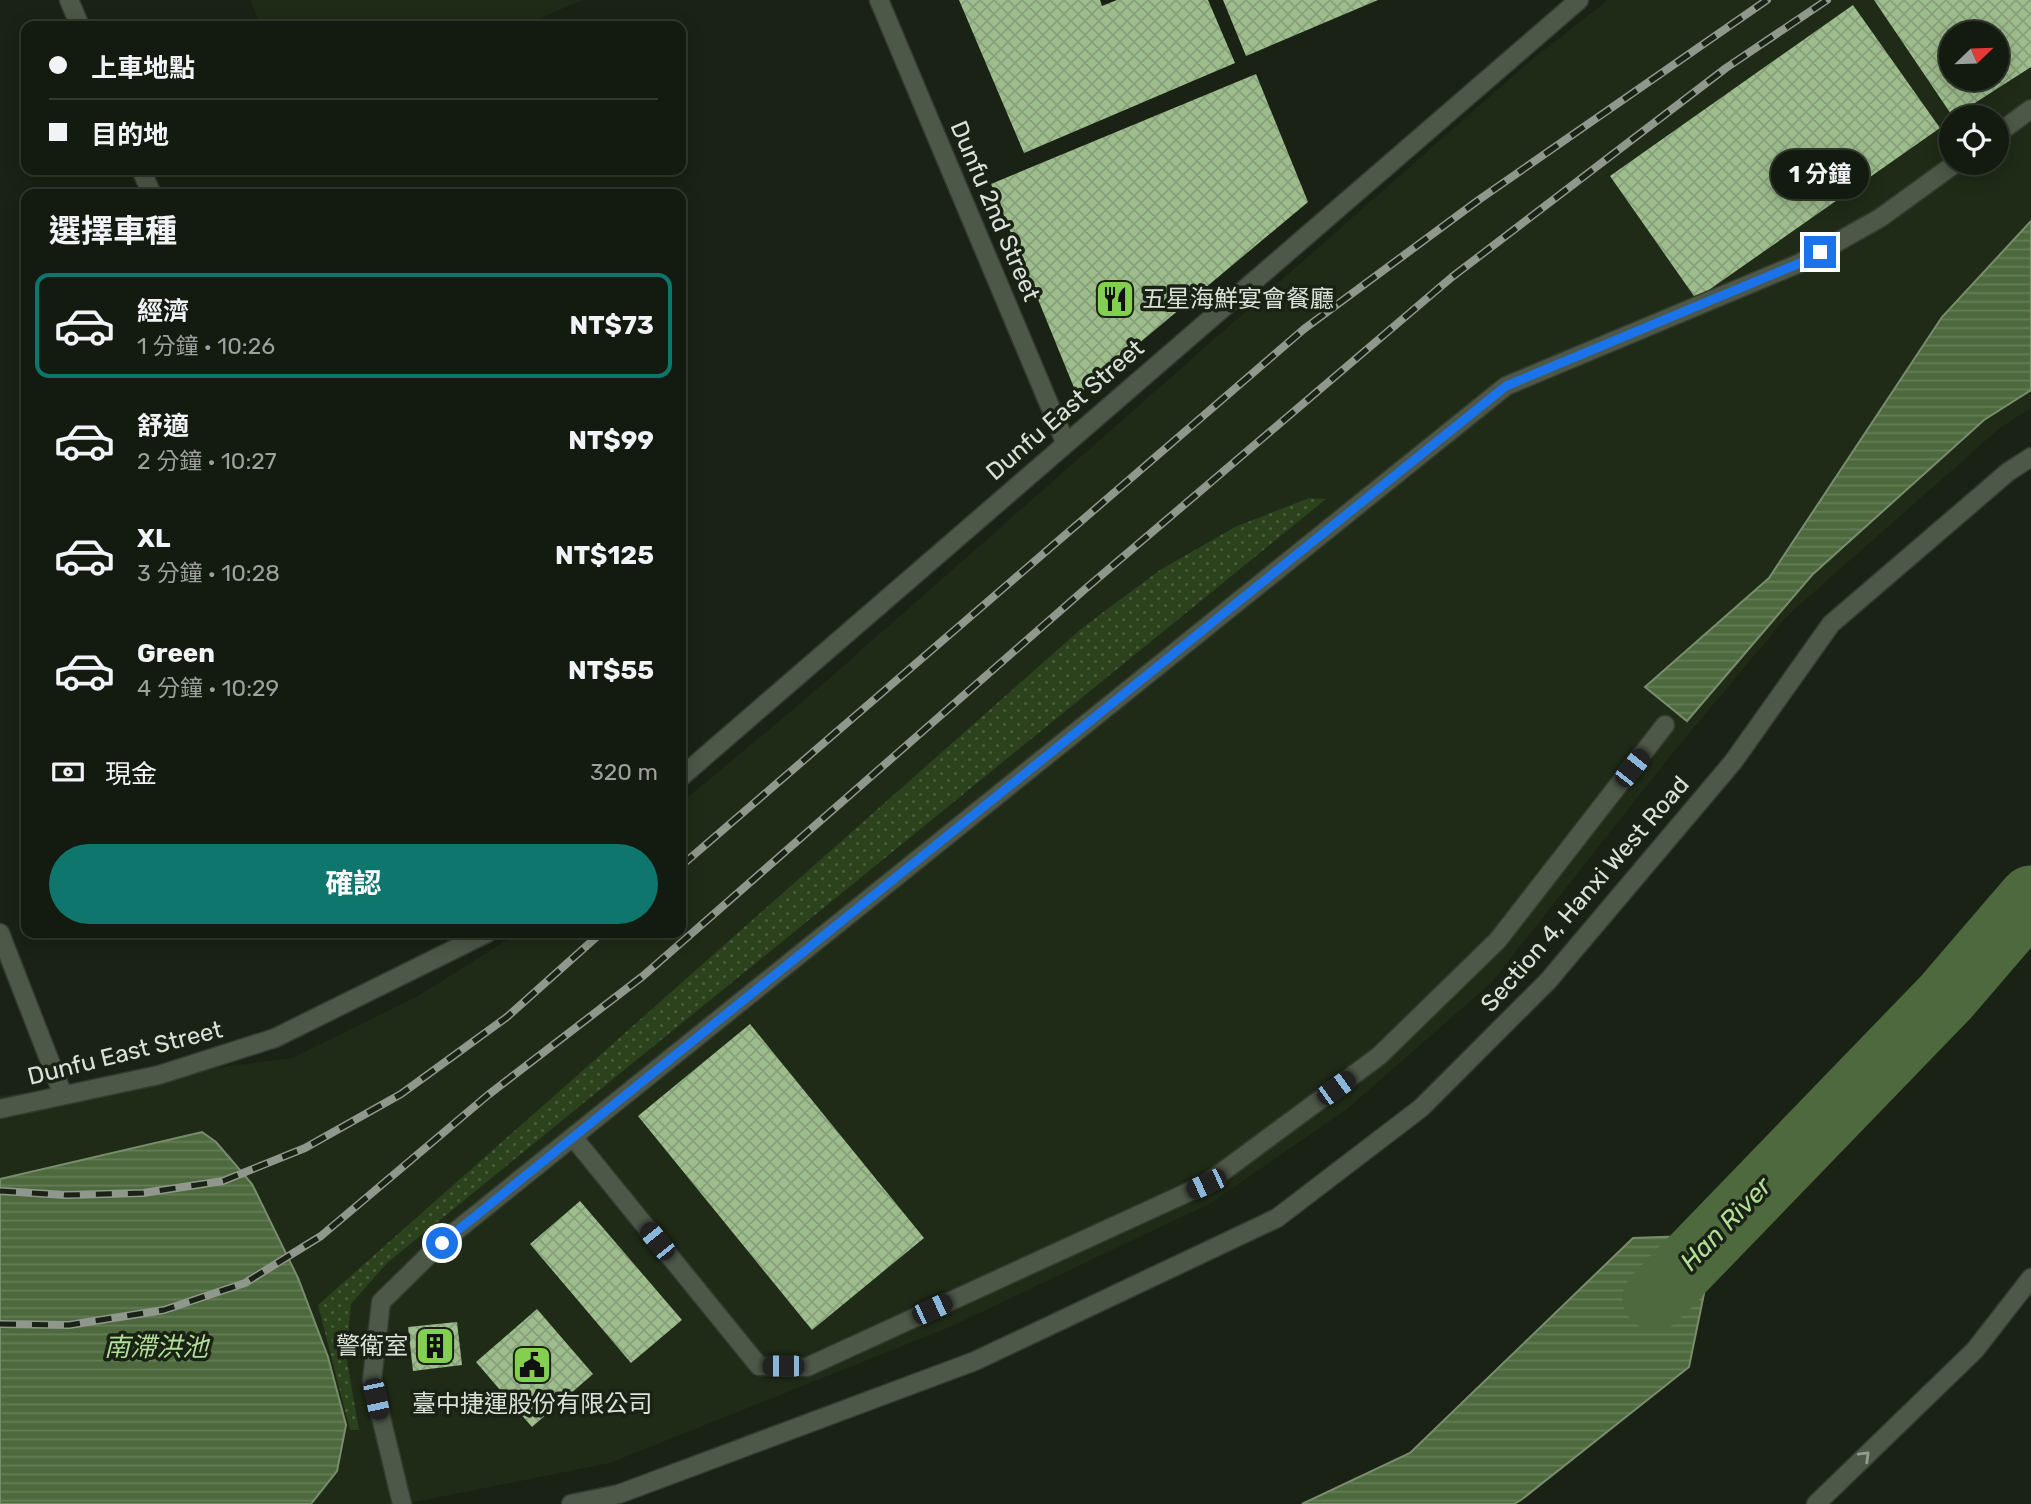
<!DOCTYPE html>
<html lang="zh-TW">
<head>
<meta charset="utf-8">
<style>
  body { margin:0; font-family:Rubik,"Noto Sans TC",sans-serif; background:#20271d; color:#f1f3f6; height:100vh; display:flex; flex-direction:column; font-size:26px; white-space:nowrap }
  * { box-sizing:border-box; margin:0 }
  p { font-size:23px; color:#9da19e }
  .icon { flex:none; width:38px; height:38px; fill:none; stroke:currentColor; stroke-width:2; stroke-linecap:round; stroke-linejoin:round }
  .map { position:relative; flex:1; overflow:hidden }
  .sheet { position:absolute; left:21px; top:189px; width:665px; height:749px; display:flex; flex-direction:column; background:#131a0f; border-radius:14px; box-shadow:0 4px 18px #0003,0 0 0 2px #32382f }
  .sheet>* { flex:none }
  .top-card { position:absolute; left:21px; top:21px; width:665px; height:154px; border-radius:14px; box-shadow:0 4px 18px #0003,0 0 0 2px #32382f; display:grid; align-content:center; height:154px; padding:0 28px; background:#131a0f }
  .needle { width:46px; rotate:67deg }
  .controls { position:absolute; left:1939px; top:21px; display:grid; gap:14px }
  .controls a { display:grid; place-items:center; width:70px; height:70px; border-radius:50%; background:#131a0f; box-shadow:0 4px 18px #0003,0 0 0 2px #32382f; font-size:35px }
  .end { position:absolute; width:32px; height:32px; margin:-16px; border:9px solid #1a73e8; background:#fff; box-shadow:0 0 0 4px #fff }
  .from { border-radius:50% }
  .bubble { position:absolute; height:49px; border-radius:24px; background:#131a0f; box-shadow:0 4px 18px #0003,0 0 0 2px #32382f; font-size:23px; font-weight:700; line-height:49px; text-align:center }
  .car { position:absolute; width:21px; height:42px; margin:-21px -10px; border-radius:9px; box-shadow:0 0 5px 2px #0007; background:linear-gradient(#222 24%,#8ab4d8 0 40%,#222 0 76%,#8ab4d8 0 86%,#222 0) }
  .top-card b { display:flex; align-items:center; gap:24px; height:66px; font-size:26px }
  .top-card b+b { border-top:2px solid #32382f }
  .top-card i { width:18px; height:18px; background:#f1f3f6 }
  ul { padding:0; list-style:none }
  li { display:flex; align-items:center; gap:21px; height:105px; margin:0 14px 10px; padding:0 14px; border:4px solid transparent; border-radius:14px }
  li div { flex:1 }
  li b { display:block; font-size:26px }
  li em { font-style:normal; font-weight:700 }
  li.active { border-color:#0f766e }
  li>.icon { width:63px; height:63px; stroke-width:1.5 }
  h2 { padding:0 28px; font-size:32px; line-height:84px }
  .pay { display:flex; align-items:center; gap:18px; height:77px; padding:0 28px; font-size:26px }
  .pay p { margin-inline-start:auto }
  .primary-button { display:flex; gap:14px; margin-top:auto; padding:14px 28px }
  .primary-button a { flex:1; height:80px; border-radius:42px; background:#0f766e; color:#fff; font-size:28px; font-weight:700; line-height:80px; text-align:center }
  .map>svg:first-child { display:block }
  .built { fill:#1f2b17; fill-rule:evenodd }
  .green { fill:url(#green-dots) }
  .water { fill:url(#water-rules); stroke:#788d6c; stroke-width:2 }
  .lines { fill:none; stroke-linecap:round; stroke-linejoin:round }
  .river { stroke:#4d693d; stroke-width:65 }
  .building { fill:url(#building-cross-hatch); fill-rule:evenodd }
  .service-casing { stroke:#343b31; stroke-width:21 }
  .minor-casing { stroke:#343b31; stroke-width:21 }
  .service { stroke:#4d5848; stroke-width:18 }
  .minor { stroke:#4d5848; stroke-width:18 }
  .rail-casing { stroke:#90978c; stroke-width:8 }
  .rail { stroke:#192214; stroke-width:5; stroke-dasharray:16; stroke-linecap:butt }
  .oneway { stroke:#949c90 }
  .route { stroke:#1a73e8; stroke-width:9 }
  .labels { text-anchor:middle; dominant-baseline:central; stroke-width:7; stroke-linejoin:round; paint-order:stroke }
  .street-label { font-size:24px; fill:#dbe1d8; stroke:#192214 }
  .poi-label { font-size:24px; fill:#dbe1d8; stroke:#192214; text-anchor:start }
  .water-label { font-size:26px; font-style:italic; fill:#b1dd97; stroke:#192214 }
</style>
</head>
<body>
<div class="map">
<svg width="2031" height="1504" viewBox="0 0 2031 1504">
  <defs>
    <pattern id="green-dots" width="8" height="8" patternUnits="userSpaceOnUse" patternTransform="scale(1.75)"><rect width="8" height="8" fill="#2b421d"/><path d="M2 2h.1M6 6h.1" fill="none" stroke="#495d3d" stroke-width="1.8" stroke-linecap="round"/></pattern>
    <pattern id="water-rules" width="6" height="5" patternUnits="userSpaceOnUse" patternTransform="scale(1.75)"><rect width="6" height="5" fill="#4d693d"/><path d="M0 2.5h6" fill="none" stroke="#667e58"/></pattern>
    <pattern id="building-cross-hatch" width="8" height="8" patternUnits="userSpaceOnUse" patternTransform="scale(1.75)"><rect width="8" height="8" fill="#9ebd8d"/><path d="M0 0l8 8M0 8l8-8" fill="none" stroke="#879f7a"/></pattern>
  </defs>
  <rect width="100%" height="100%" fill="#192214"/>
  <g class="built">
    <path d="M250,0H583L521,26H261Z"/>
    <path d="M1608,0H2031V408L2000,428L1789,614L1667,760L1491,983L1347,1109L1211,1203L950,1327L610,1463L405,1504H0V1096L292,1058L418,996L518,933H681V803L808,697L1531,60ZM1951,33H1997V79H1951ZM1951,117H1997V163H1951Z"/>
  </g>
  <path class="green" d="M1309,498L1326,499L387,1263L351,1304L346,1355L359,1430H350L318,1305L1082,628L1160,570L1235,527Z"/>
  <g class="water">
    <path d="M2031,221V390L1984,420L1812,575L1687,721L1645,687L1769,578L1942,317Z"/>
    <path d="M202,1132L216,1142L252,1184L298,1278L328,1357L346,1425L337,1471L311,1504H0V1179Z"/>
    <path d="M1716,1235L1689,1367L1521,1500L1514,1504H1302L1410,1453L1633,1238Z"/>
  </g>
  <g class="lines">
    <path class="river" d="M1655,1298L1946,997L2031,898"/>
  </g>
  <g class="building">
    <path d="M959,0H1100L1102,6L1117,0H1208L1235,63L1024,153Z"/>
    <path d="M1223,0H1378L1246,56Z"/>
    <path d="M1874,0H2031V67L1953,117ZM1951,33H1997V79H1951Z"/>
    <path d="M1853,5L1940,128L1696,299L1610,176Z"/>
    <path d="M1256,74L1308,202L1077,395L991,184Z"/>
    <path d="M750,1024L924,1238L812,1330L638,1116Z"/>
    <path d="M580,1201L682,1320L631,1363L530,1244Z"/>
    <path d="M537,1309L593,1374L532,1427L476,1362Z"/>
    <path d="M457,1322L462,1365L413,1371L408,1327Z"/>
  </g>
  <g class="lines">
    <g class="service-casing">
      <g id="service">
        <path d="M1997,134L2031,109"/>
        <path d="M0,933L63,1095"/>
        <path d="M573,1137L759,1366L807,1367L1206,1184L1379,1056L1498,940L1665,725"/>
        <path d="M402,1504L372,1380L381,1302L441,1243L1506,386L1800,263L1880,218L1956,163"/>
      </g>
    </g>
    <g class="minor-casing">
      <g id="minor">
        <path d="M69,0L80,26"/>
        <path d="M879,0L1065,442"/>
        <path d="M141,170L152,194"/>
        <path d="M681,777L1579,0"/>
        <path d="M0,1109L159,1075L275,1038L487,933"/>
        <path d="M571,1504L619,1494L975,1361L1277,1218L1421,1108L1548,981L1733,762L1831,624L2008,472L2031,457"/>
        <path d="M1816,1504L1975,1350L2031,1278"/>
      </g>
    </g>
    <use href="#service" class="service"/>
    <use href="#minor" class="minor"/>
    <g class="rail-casing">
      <g id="rail">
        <path d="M681,866L1304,329L1480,199L1767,0"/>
        <path d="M0,1191L66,1195L143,1193L223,1181L305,1148L401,1094L507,1017L601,933"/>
        <path d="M0,1324L69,1325L164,1310L245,1283L321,1236L488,1095L643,976L1084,590L1452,277L1726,68L1827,0"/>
      </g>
    </g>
    <use href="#rail" class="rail"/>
  </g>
  <defs><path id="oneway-chevron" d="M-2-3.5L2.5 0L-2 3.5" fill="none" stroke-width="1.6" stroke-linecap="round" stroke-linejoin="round" transform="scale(1.75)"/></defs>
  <use class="oneway" href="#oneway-chevron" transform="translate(1865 1456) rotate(-44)"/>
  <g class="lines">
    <path class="route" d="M442,1243L1506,386L1800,263L1820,252"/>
  </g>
  <defs>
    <g id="restaurant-square" transform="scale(2.0125)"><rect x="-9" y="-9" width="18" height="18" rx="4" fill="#83d04e" stroke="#192214"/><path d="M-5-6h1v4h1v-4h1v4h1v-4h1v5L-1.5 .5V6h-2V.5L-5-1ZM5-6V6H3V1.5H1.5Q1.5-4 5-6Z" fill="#111"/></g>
    <g id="building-square" transform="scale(2.0125)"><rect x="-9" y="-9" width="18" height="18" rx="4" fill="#83d04e" stroke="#192214"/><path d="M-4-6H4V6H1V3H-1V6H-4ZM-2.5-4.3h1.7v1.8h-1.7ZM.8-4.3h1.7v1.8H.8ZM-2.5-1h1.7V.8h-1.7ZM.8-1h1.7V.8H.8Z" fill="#111"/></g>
    <g id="civic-square" transform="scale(2.0125)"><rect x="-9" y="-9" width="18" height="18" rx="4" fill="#83d04e" stroke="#192214"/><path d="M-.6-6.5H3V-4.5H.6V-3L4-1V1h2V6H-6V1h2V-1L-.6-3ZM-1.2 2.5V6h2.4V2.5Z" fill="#111"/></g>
  </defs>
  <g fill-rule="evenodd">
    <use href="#restaurant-square" x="1115" y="299"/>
    <use href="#building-square" x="435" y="1346"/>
    <use href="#civic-square" x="532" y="1365"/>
  </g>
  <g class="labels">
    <g class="street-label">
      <text transform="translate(995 211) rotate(67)">Dunfu 2nd Street</text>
      <text transform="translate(1065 410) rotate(-41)">Dunfu East Street</text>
      <text transform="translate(1585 894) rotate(-49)">Section 4, Hanxi West Road</text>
      <text transform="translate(125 1053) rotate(-14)">Dunfu East Street</text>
    </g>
    <g class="poi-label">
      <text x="1142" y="299">五星海鮮宴會餐廳</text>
      <text x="408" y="1346" text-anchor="end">警衛室</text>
      <text x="532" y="1404" text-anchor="middle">臺中捷運股份有限公司</text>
    </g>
    <g class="water-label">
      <text transform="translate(1726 1224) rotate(-46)">Han River</text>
      <text x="156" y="1347">南滯洪池</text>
    </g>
  </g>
</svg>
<div class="controls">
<a><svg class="needle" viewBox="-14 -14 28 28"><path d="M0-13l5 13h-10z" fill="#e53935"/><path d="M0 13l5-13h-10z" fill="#9da19e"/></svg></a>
<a><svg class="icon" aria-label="locate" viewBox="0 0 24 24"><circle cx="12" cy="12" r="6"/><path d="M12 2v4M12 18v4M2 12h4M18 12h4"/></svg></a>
</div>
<i class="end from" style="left:442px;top:1243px"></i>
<i class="end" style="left:1820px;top:252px"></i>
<div class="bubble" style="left:1771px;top:150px;width:98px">1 分鐘</div>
<i class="car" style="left:1632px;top:768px;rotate:38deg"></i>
<i class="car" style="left:1336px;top:1088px;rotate:54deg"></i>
<i class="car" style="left:1206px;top:1184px;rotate:245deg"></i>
<i class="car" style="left:657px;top:1241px;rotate:321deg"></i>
<i class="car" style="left:932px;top:1309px;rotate:65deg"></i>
<i class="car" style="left:783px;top:1366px;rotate:270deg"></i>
<i class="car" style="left:376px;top:1399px;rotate:168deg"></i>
<div class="top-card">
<b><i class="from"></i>上車地點</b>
<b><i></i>目的地</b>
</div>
<section class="sheet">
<h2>選擇車種</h2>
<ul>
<li class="active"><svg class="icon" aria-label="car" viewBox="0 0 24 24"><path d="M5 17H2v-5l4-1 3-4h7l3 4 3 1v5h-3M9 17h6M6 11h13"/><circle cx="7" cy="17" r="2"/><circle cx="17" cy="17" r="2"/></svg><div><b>經濟</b><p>1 分鐘 · 10:26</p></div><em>NT$73</em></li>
<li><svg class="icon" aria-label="car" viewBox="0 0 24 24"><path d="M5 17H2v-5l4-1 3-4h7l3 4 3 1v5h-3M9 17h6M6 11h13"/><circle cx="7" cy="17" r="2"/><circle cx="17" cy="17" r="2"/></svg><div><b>舒適</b><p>2 分鐘 · 10:27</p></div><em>NT$99</em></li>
<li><svg class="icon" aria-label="car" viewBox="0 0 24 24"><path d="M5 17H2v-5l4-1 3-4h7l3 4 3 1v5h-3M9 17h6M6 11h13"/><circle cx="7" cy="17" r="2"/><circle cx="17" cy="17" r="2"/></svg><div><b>XL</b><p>3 分鐘 · 10:28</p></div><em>NT$125</em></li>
<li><svg class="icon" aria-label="car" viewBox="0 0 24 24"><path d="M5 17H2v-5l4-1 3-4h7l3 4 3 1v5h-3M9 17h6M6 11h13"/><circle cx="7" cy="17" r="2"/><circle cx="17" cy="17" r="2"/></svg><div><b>Green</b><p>4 分鐘 · 10:29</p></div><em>NT$55</em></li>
</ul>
<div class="pay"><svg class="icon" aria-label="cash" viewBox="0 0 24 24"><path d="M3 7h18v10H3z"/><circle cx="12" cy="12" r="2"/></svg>現金<p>320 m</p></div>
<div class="primary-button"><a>確認</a></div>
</section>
</div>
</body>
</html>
